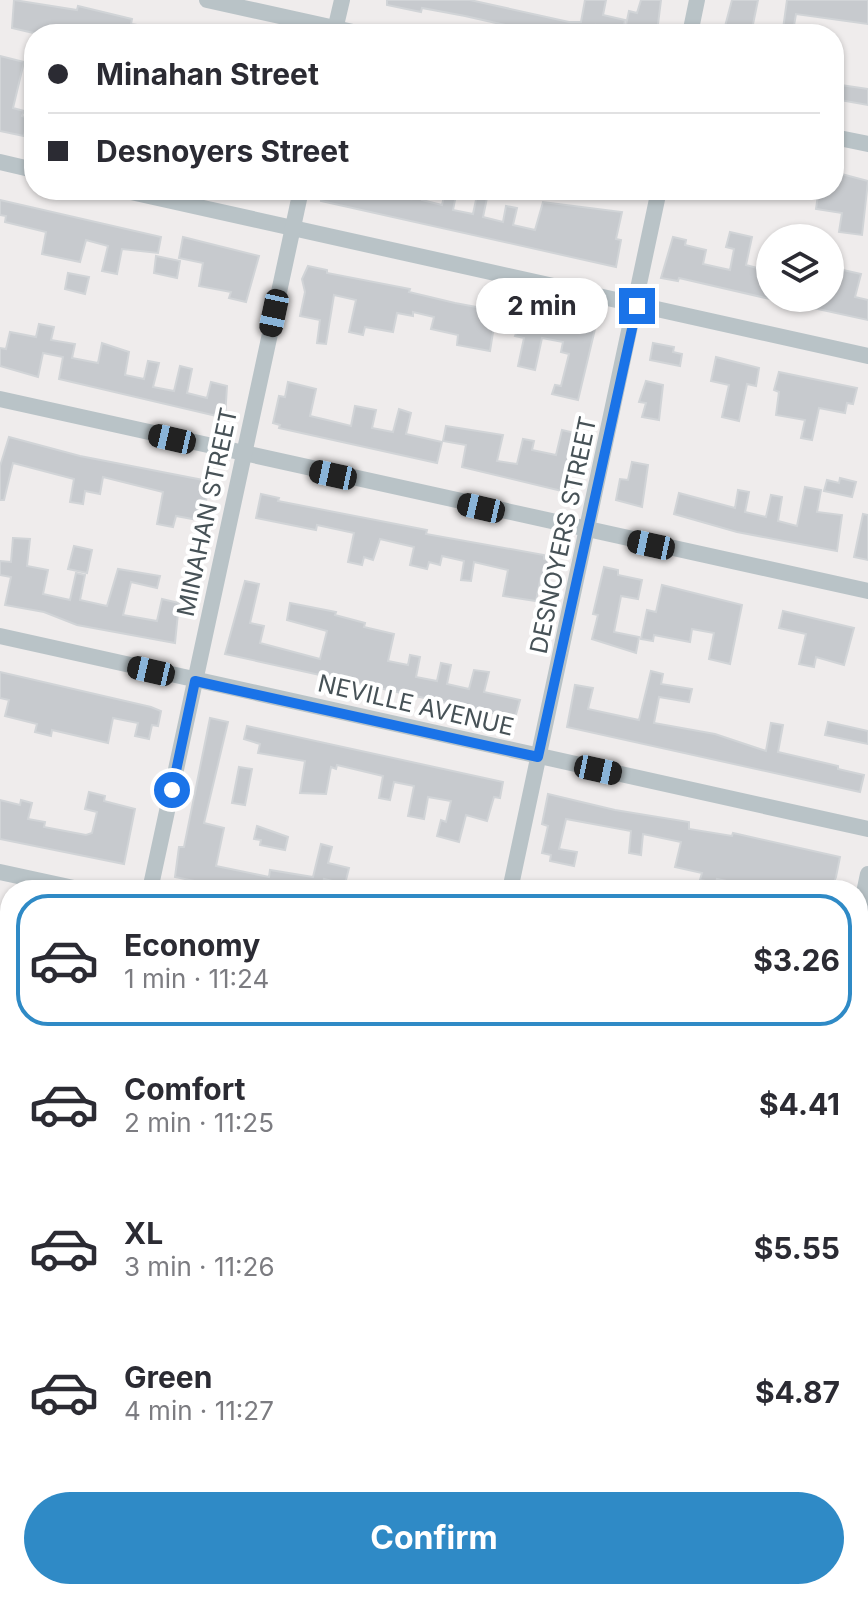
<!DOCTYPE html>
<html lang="en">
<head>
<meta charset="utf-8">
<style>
  body { margin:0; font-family:Inter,sans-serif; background:#f2f2f3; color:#2b2b33; height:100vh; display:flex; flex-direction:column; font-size:30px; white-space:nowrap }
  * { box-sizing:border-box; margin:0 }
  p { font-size:26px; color:#7c7c81 }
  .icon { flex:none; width:44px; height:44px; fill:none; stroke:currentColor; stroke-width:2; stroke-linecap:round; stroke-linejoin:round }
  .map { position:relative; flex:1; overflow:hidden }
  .sheet { position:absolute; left:0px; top:880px; width:868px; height:720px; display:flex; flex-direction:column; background:#fff; border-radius:32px 32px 0 0; box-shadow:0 2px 6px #0004 }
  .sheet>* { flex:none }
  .hud { position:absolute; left:24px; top:24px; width:820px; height:176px; border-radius:32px; box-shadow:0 2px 6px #0004; display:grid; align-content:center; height:176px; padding:0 24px; background:#fff }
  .tools { position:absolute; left:756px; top:224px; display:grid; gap:16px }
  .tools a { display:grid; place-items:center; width:88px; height:88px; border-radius:50%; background:#fff; box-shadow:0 2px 6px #0004; font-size:40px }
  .end { position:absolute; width:36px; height:36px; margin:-18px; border:10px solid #1a73e8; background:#fff; box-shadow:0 0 0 4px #fff }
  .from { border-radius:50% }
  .bubble { position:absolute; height:56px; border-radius:28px; background:#fff; box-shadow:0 2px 6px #0004; font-size:26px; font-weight:700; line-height:56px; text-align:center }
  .car { position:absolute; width:24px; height:48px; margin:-24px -12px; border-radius:10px; box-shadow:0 0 6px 2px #0007; background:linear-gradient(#222 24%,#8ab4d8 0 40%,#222 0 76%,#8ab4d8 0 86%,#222 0) }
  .hud b { display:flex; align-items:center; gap:28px; height:76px; font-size:30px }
  .hud b+b { border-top:2px solid #e1e1e2 }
  .hud i { width:20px; height:20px; background:#2b2b33 }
  ul { padding:14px 0 0; list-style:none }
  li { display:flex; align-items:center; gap:24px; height:132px; margin:0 16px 12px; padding:0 8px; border:4px solid transparent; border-radius:32px }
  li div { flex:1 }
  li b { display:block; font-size:30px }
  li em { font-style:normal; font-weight:700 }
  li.on { border-color:#2f8ac6 }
  li>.icon { width:72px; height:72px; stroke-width:1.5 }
  .button { display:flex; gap:16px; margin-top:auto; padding:16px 24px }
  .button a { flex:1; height:92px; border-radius:48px; background:#2f8ac6; color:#fff; font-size:32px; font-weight:700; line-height:92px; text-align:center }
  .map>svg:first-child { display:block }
  .commercial { fill:#f9f0e6 }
  .building { fill:#c7cace; stroke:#d1d4d7; stroke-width:2 }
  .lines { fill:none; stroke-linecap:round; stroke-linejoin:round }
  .street { stroke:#b9c3c7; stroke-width:16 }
  .primary { stroke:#afc0c8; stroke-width:26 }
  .route { stroke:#1a73e8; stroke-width:10 }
  .labels { text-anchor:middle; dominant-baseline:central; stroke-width:8; stroke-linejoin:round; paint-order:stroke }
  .street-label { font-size:24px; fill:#475257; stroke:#fff }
</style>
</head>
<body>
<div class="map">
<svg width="868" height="1600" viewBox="0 0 868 1600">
  <rect width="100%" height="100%" fill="#efecec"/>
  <g class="commercial">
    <path d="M868,1374V1565L858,1581V1388Z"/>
    <path d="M726,1590H852L846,1600H720Z"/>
  </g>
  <g class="building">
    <path d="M14,0L77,10L78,6L132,19L131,24L157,28L156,34H109L81,26L79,34L41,29L38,34L12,28Z"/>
    <path d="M387,0H470L569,22H581L585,0H606L603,15L625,20L623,31L596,25L594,34H545L465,16L422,8L421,12L387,5Z"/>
    <path d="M641,0H661L657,32L626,25L629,11L637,13Z"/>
    <path d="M732,0H758L751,34H723Z"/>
    <path d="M787,0H868V24L796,14L793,31L783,29Z"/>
    <path d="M0,56L24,62L13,108L24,111L22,116L28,118L24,136L0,131Z"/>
    <path d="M834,84L868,89V105L834,99Z"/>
    <path d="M834,172L868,181L862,235L839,232L842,213L816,209L818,195L826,196L828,190H834Z"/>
    <path d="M323,190H376L411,199L413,190H424L422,200L442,205L445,192L456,195L453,210L473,214L477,195L487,198L483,217L503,222L506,206L517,208L513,225L535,230L543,202L622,212L616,239L621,240L616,267L321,201Z"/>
    <path d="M0,200L161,237L158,253L122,249L117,274L102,271L108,246L86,240L80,262L42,254L46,232L5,222L6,216L0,215Z"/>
    <path d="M730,232L752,237L746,265L769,271L770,299L679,278L678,281L661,278L673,237L686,240L685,245L706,250L703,264L730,270L734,249L726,247Z"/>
    <path d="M183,237L259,256L246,302L229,298L231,292L199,286L203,263L179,258Z"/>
    <path d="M156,256L180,261L177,278L154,273Z"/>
    <path d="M308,266L327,270V273L410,289L409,292L455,303L595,329L578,400L552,394L555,385L561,386L569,354L561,352L563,342L542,338L535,370L518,366L524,338L515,336L517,331L494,326L490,351L457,345L458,335L431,329L434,317L413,312V316L397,313L393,332L365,327L363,335L349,332L356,300L334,295L326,344L317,343L320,320L300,316L305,292L302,279Z"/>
    <path d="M830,267L861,274L855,297L868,300V320L790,303V298H830Z"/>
    <path d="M68,273L89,277L85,294L65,289Z"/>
    <path d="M39,324L54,327L51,340L75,344L72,358L98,363L102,343L129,352L125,375L144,379L148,361L159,363L153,387L174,391L180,366L192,369L187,393L207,398L211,382L227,386L225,418L59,379L63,357L43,353L38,377L0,366V348L6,349L10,332L36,337Z"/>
    <path d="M653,343L674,347L673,352L682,354L680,366L650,360Z"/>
    <path d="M716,357L759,368L756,386L747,384L739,421L722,417L729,385L711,381Z"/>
    <path d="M779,372L857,388L853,404L847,403L845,413L819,408L812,440L801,438L805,420L776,415L779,392L774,390Z"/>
    <path d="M646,381L663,385L659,420L642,417L646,403L639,402Z"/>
    <path d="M288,382L316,389L310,416L327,420L351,426L355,406L376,410L372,428L393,432L399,409L411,413L406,434L442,442L437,463L279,428L280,425L273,423L279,396L285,397Z"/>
    <path d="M446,426L503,435L497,461L517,464L523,439L534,441L532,450L556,455L562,430L579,434L566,492L462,467L466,445L443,441Z"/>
    <path d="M9,437L80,456L203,480L209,484L206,501L203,500L198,520L176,516L173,527L157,524L163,492L103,477L100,494L85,491L83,504L70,502L74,479L13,463L4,500H0V466Z"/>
    <path d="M632,462L648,465L642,507L616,500L620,479L628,480Z"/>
    <path d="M840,478L856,482L852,497L824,491L827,480L839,483Z"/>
    <path d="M805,487L821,490L817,512L842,515L837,551L737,532L674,514L679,493L735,508L738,490L749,492L745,512L766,517L771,495L782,497L778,521L797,526Z"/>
    <path d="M261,494L279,498L278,501L427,530L426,534L544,555V559L549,560L545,577L541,576L536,601L503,596L508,570L474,562L471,581L461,580L464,561L442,556L440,565L429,562L427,569L410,565L414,547L380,539L373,560L364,557L362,565L348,562L354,533L317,525L316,530L256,518Z"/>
    <path d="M863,514L868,515V560L854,557Z"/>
    <path d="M13,538L30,539L27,566L48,570L43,594L70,600L76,573L85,575L80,600L107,606L118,569L160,576L157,588L131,582L123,615L157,621L162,599L179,603L175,643L77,625L44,612L5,605L11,577L0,575V561L11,562Z"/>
    <path d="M74,546L92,550L87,573L68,569Z"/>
    <path d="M604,567L618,570V575L642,580L638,599L621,596L614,632L639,637L636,653L592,639L598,615L593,614Z"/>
    <path d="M245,581L259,584L250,623L264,626L260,643L320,659L327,631L287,620L290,603L336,612L335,615L365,623L364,627L394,634L388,661L408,665L410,655L420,657L416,677L437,681L441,663L451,665L447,684L469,689L474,670L489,672L484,692L520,700L515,718L225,654Z"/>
    <path d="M662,585L742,605L730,664L709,659L714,633L692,629L690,642L654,635L653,641L641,639L647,610L656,612Z"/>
    <path d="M783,611L854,628L844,665L816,657L814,667L799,664L806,634L779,628Z"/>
    <path d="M651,671L663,674L661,684L692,689L689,702L659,697L654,723L715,734L766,751L771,723L783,725L778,752L838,766V769L864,775L860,792L567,727L575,685L593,688L588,709L639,720Z"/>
    <path d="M0,672L151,707L161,711L158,726L152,725L149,739L135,736L138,723L113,718L108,743L52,730L51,736L35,732L37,724L5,716L9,700L0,698Z"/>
    <path d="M210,718L228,722L204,823L224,828L216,866L269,877L270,870L313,877L321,844L332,847L328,863L349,868L345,884L324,879L322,890H238L175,877L179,847H184Z"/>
    <path d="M828,722L868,731V744L825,735Z"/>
    <path d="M247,726L503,782L500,798L494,797L487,821L466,815L459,842L437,836L441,820L446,822L451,801L428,797L424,819L408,816L414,786L394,782L390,800L379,798L383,776L337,765L336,769L331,767L326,794L300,793L305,761L258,753L260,744L244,739Z"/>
    <path d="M239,767L252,769L245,805L232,803Z"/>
    <path d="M89,792L105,796L104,801L135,809L124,864L0,839V800L20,805L21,800L32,803L28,819L45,822L44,827L86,835L92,833L97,812L85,809Z"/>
    <path d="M548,794L615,810L689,822V829L732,836L733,833L840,857L836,877L831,890H768L717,879L716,883L700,880L702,873L675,867L681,842L643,834L641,855L629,853L631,831L566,819L559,849L577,852L574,866L550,861L551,855L542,853L548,826L542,824Z"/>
    <path d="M257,826L288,837L285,850L260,845L261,840L254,839Z"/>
  </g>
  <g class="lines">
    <g class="street">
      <path d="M207,0L362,34"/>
      <path d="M334,34L342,0"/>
      <path d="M690,34L697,0"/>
      <path d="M834,137L868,144"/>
      <path d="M0,162L34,170"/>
      <path d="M122,190L868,356"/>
      <path d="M0,399L868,591"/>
      <path d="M0,636L868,829"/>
      <path d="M0,872L83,890"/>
      <path d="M150,890L301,190"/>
      <path d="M510,890L659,190"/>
      <path d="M858,921L868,874"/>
      <path d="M858,1063L868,1065"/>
      <path d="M0,1078L10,1081"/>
      <path d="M858,1263L868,1265"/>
      <path d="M0,1286L10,1288"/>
      <path d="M858,1470L868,1473"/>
      <path d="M0,1493L10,1496"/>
      <path d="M360,1590V1600"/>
      <path d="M450,1590L499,1600"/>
    </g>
    <path class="primary" d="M858,1581L868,1565"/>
  </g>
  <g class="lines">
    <path class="route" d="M172,790L195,681L538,757L637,306"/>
  </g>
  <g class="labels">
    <g class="street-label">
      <text transform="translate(207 512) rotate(-78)">MINAHAN STREET</text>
      <text transform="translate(563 535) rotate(-78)">DESNOYERS STREET</text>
      <text transform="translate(416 705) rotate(13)">NEVILLE AVENUE</text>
    </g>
  </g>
</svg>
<div class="tools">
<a><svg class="icon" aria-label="layers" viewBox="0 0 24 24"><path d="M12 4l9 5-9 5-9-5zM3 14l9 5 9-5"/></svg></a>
</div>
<i class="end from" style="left:172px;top:790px"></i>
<i class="end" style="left:637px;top:306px"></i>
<div class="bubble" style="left:476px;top:278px;width:132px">2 min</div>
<i class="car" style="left:274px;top:313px;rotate:192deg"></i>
<i class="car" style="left:172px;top:439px;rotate:283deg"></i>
<i class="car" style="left:333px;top:475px;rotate:282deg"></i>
<i class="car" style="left:481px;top:508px;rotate:283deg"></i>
<i class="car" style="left:651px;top:545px;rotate:282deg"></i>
<i class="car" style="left:151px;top:671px;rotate:283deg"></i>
<i class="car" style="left:598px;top:770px;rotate:102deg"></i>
<div class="hud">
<b><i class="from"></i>Minahan Street</b>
<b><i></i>Desnoyers Street</b>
</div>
<section class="sheet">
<ul>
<li class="on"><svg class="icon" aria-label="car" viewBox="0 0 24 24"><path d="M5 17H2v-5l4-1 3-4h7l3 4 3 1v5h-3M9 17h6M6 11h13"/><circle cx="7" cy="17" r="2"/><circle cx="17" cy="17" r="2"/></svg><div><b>Economy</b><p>1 min · 11:24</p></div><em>$3.26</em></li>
<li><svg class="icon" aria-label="car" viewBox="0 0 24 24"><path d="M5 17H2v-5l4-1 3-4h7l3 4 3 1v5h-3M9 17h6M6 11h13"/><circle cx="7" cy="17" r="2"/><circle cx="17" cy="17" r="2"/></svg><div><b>Comfort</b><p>2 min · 11:25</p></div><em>$4.41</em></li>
<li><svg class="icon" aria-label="car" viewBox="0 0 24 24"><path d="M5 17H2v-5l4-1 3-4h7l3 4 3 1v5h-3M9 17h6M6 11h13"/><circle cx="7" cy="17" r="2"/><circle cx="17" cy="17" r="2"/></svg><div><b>XL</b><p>3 min · 11:26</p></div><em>$5.55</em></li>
<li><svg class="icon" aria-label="car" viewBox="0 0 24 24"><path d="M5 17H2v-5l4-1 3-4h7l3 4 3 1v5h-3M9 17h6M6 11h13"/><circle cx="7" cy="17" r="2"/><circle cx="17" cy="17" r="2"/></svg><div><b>Green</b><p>4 min · 11:27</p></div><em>$4.87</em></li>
</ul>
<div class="button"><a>Confirm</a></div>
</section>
</div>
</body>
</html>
